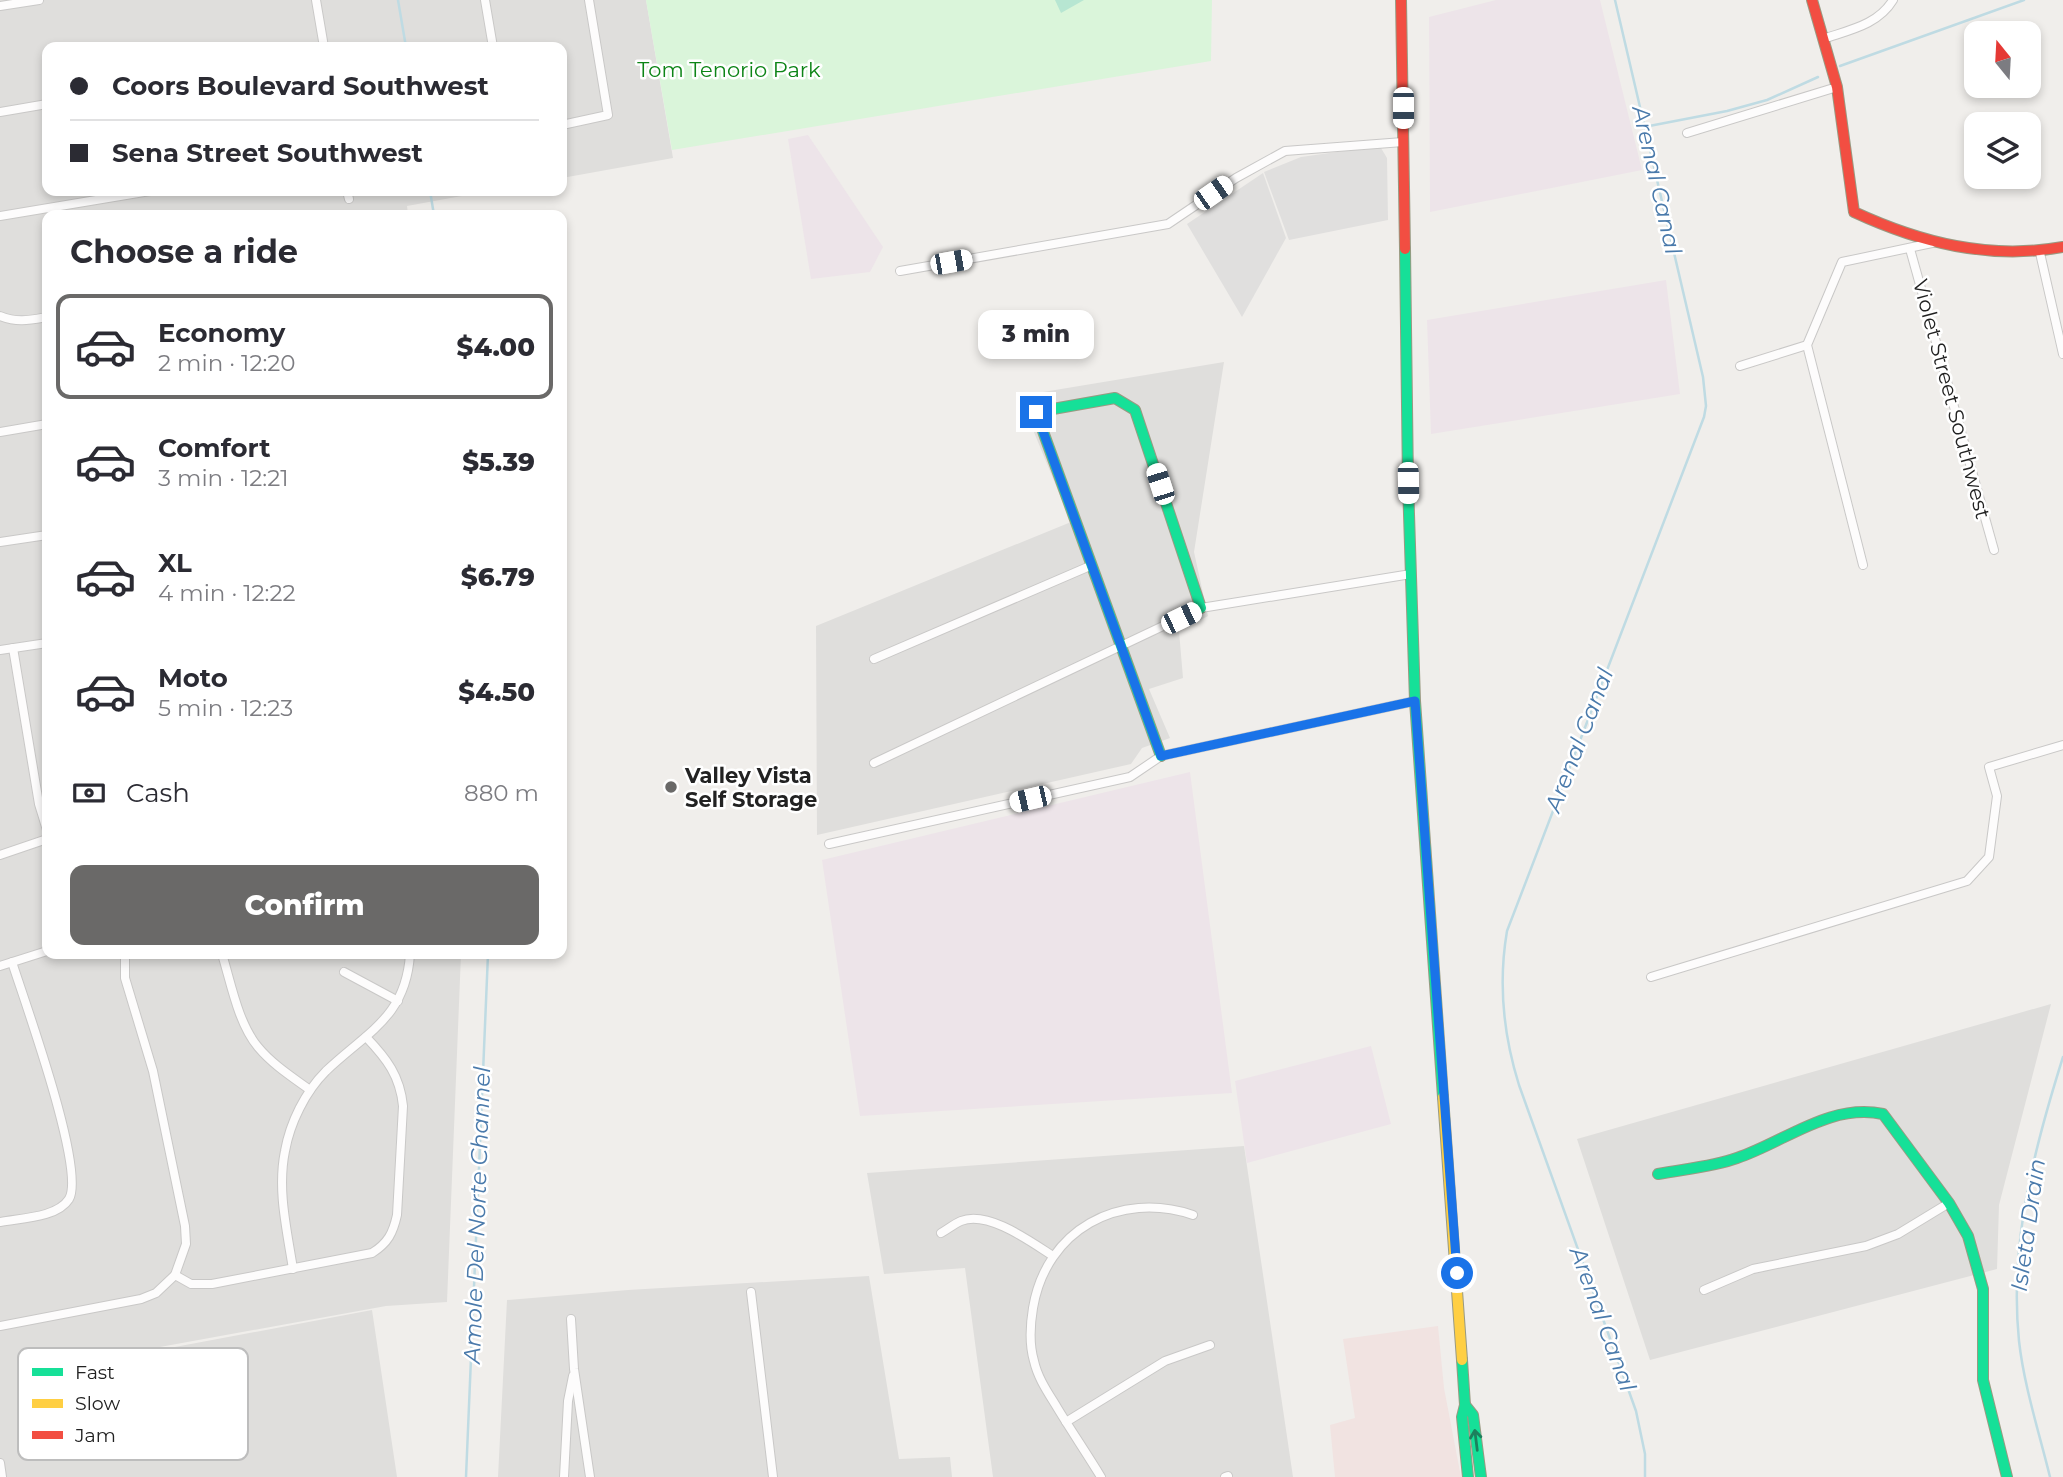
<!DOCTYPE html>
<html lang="en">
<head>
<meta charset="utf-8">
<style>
  body { margin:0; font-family:Montserrat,sans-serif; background:#f2f2f3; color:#2b2b33; height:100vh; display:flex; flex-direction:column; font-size:26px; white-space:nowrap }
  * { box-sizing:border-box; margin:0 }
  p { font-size:23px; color:#7c7c81 }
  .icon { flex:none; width:38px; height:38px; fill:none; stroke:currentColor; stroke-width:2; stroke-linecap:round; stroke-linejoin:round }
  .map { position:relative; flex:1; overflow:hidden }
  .panel { position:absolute; left:42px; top:210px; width:525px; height:749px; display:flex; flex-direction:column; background:#fff; border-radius:14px; box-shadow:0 4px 10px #0003 }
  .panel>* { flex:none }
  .hud { position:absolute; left:42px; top:42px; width:525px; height:154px; border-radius:14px; box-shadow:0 4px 10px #0003; display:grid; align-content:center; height:154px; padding:0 28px; background:#fff }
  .needle { width:46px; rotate:342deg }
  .controls { position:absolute; left:1964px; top:21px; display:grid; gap:14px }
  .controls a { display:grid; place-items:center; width:77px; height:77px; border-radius:14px; background:#fff; box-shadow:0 4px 10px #0003; font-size:35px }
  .end { position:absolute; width:32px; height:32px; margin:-16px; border:9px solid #1a73e8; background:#fff; box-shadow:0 0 0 4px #fff }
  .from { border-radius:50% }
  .bubble { position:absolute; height:49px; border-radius:14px; background:#fff; box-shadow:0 4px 10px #0003; font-size:23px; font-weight:800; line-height:49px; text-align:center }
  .car { position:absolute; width:21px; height:42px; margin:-21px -10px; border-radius:9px; box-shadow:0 0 5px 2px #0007; background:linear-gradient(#fff 24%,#345 0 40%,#fff 0 76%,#345 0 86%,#fff 0) }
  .hud b { display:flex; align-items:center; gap:24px; height:66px; font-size:26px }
  .hud b+b { border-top:2px solid #e1e1e2 }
  .hud i { width:18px; height:18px; background:#2b2b33 }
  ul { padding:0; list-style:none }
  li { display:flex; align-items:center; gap:21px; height:105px; margin:0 14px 10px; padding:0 14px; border:4px solid transparent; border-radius:14px }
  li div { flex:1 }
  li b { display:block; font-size:26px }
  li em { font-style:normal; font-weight:800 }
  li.current { border-color:#6a6968 }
  li>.icon { width:63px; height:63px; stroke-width:1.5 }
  h2 { padding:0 28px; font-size:32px; line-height:84px }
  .pay { display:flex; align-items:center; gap:18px; height:77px; padding:0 28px; font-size:26px }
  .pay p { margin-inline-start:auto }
  .action { display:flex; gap:14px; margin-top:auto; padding:14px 28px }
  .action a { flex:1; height:80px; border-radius:14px; background:#6a6968; color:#fff; font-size:28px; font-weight:800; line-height:80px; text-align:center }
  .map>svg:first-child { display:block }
  .residential { fill:#dfdedc }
  .commercial { fill:#f1e3e1 }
  .industrial { fill:#ede4e9 }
  .park { fill:#daf5da }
  .pitch { fill:#b7e6d2 }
  .parking { fill:#e0dfde }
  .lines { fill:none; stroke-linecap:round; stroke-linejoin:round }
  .stream { stroke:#bfdbe3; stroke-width:2.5 }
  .street-casing { stroke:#c9c8c7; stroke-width:10 }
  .fast-casing { stroke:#999a82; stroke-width:12 }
  .slow-casing { stroke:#999a82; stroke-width:12 }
  .jam-casing { stroke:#999a82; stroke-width:12 }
  .street { stroke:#fdfcfc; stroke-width:8 }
  .fast { stroke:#16e098; stroke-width:10 }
  .slow { stroke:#ffcf43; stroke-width:10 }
  .jam { stroke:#f24e42; stroke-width:10 }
  .oneway { stroke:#1c815d }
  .route { stroke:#1a73e8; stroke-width:9 }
  .poi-dot { fill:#6a6968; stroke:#fff; stroke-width:2.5 }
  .labels { text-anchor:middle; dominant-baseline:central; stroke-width:5; stroke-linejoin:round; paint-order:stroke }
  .park-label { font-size:21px; fill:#0c8416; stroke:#fff }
  .street-label { font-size:21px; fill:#222; stroke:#fff }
  .poi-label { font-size:21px; font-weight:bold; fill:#222; stroke:#fff; text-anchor:start }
  .water-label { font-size:23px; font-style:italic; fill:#4a7aab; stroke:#fff }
  .key { fill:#fff; stroke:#bdbdbd; stroke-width:2 }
  .key-label { font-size:19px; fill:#222 }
</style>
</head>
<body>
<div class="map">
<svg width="2063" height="1477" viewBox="0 0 2063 1477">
  <rect width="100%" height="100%" fill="#f0eeeb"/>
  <g class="residential">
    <path d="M0,0H646L673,158L562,178V47H47V191H489L407,206L408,215H47V954H461L447,1302L386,1306L127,1353V1356L372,1310L397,1477H0Z"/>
    <path d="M1224,362L1194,552L1208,616L1179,631L1183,678L1149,689L1170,738L1142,748L1131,764L817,835L816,626L1071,522L1019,396Z"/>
    <path d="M2051,1004L1999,1205L1997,1269L1650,1360L1577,1139Z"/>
    <path d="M1244,1146L1293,1477H993L965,1268L884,1274L867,1173Z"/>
    <path d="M869,1276L899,1459L950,1457L952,1477H498L507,1300L628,1290Z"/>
  </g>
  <path class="commercial" d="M1438,1326L1444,1388L1461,1477H1335L1330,1425L1355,1418L1343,1339Z"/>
  <g class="industrial">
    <path d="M1496,0H1600L1642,170L1430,212L1429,17Z"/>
    <path d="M808,135L883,247L870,272L811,279L788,139Z"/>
    <path d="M1666,280L1680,394L1431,434L1427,320Z"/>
    <path d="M1190,772L1232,1093L860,1116L822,860Z"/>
    <path d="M1371,1046L1391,1124L1247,1163L1235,1081Z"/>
  </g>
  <path class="park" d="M646,0H1212L1211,61L672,150Z"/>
  <path class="pitch" d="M1055,0H1084L1061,13Z"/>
  <g class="parking">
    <path d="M1365,148H1381L1387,158L1388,220L1289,240L1264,172L1301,157Z"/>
    <path d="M1263,173L1286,238L1242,317L1187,224Z"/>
  </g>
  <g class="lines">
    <g class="stream">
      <path d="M398,0L406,47"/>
      <path d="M1615,0L1703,377L1706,406L1704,417L1507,931C1498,984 1503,1034 1519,1085L1636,1411L1645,1454V1477"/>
      <path d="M1840,66L2024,0"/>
      <path d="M1644,127L1727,111L1767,100L1818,77"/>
      <path d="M430,191L434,215"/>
      <path d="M466,1477L488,954"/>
      <path d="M2050,1477C2039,1432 2024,1386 2019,1341C2009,1244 2034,1149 2063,1057"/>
    </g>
    <g class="street-casing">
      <g id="street">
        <path d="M316,0L324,47"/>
        <path d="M485,0L493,47"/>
        <path d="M0,6L39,0"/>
        <path d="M1823,39C1849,30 1878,25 1893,0"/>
        <path d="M0,112L47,104"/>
        <path d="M562,125L608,115L589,0"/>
        <path d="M1687,133L1837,87"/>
        <path d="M347,191L349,199"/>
        <path d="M0,216L150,191"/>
        <path d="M1910,249L1994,550"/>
        <path d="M2040,253L2063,354"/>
        <path d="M900,271L1168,224L1236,178L1285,151L1403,142"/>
        <path d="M0,316C17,323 30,320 47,317"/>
        <path d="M1740,366L1807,345"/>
        <path d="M0,432L47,424"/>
        <path d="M0,542L47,535"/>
        <path d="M1863,565L1807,345L1842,262L1932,243"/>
        <path d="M13,648L39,804L47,830"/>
        <path d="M0,650L47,643"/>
        <path d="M874,659L1090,566"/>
        <path d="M874,763L1201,608L1411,574"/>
        <path d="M829,844L1130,777L1161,756L1415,701"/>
        <path d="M0,855L47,839"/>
        <path d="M222,954C231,983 238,1023 258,1047C272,1064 292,1077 310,1090"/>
        <path d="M125,957V978L153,1071L185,1226L186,1244L175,1275"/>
        <path d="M0,966L47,951"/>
        <path d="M344,972L398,1001"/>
        <path d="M1651,977L1967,881L1989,857L1997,796L1989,767L2063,745"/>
        <path d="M0,1222C20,1218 57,1218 69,1199C86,1170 24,1000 12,962"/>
        <path d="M941,1233C948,1229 954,1224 961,1221C988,1210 1031,1242 1053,1256"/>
        <path d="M293,1269C287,1230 277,1190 285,1151C290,1123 305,1092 326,1071C367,1032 406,1017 410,954"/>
        <path d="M1704,1290L1753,1269L1866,1246L1898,1234L1949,1203"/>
        <path d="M751,1292L773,1477"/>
        <path d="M571,1319L574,1369L590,1477"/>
        <path d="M0,1326L141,1299L156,1293L175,1275L191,1284H212L372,1253C388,1243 393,1233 397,1215L403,1106C400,1076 387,1059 366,1037"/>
        <path d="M1066,1422L1165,1361L1210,1345"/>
        <path d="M0,1463L2,1477"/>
        <path d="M564,1477L568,1401L573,1376"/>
        <path d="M1101,1477C1087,1454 1072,1432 1058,1409C1049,1394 1038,1379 1034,1361C1029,1344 1030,1326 1033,1308C1046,1230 1119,1190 1193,1215"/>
        <path d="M1225,1477L1228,1476"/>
      </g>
    </g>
    <g class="fast-casing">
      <g id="fast">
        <path d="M1405,249L1408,483L1415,701L1443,1097"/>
        <path d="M1161,756L1036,412L1115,398L1135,410L1201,608"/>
        <path d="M1658,1174C1684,1169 1712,1167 1737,1158C1785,1142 1829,1103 1883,1114L1949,1203L1968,1236L1983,1289V1380L2007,1477"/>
        <path d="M1462,1360L1465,1405L1462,1417L1468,1477"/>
        <path d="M1465,1405L1473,1415L1481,1477"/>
      </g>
    </g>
    <g class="slow-casing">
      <path id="slow" d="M1443,1097L1462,1360"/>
    </g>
    <g class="jam-casing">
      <g id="jam">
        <path d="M1401,0L1405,249"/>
        <path d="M1812,0L1837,87L1854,212C1921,243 1989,260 2063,247"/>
      </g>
    </g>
    <use href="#street" class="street"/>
    <use href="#fast" class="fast"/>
    <use href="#slow" class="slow"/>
    <use href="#jam" class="jam"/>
  </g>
  <defs><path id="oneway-shaft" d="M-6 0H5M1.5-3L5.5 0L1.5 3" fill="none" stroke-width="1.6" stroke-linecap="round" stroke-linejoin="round" transform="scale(1.75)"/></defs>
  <use class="oneway" href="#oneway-shaft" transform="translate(1476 1440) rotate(-97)"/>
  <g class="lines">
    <path class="route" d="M1036,412L1161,756L1415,701L1457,1273"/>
  </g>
  <circle class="poi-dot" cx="671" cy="787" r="7"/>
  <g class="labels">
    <g class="park-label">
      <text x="729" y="69">Tom Tenorio Park</text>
    </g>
    <g class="street-label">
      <text transform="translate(1952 399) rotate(75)">Violet Street Southwest</text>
    </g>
    <g class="poi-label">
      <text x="685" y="775">Valley Vista<tspan x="685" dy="24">Self Storage</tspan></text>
    </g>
    <g class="water-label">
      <text transform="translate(1657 180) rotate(77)">Arenal Canal</text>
      <text transform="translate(1579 740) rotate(-69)">Arenal Canal</text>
      <text transform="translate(477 1215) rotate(-88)">Amole Del Norte Channel</text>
      <text transform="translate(2028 1225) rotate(-82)">Isleta Drain</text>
      <text transform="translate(1603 1319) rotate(70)">Arenal Canal</text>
    </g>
  </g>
  <rect x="18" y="1348" width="230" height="112" rx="10" class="key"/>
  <rect x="32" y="1368" width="31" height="8" fill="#16e098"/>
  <rect x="32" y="1399" width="31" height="9" fill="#ffcf43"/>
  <rect x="32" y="1431" width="31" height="8" fill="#f24e42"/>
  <g class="key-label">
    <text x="75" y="1379">Fast</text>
    <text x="75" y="1410">Slow</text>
    <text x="75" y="1442">Jam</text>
  </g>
</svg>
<div class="controls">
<a><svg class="needle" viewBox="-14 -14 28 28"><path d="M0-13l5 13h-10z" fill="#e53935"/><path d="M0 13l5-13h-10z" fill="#7c7c81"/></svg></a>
<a><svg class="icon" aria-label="layers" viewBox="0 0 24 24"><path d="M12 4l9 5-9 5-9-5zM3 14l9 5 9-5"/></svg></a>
</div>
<i class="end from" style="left:1457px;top:1273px"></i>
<i class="end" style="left:1036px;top:412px"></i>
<div class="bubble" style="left:978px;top:310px;width:116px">3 min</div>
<i class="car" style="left:1403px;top:108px;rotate:180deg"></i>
<i class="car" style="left:1213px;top:193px;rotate:55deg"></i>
<i class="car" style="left:951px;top:262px;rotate:80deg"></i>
<i class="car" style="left:1408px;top:483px;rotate:179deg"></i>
<i class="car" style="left:1160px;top:484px;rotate:342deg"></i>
<i class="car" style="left:1181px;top:618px;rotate:64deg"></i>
<i class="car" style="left:1030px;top:799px;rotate:257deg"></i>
<div class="hud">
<b><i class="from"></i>Coors Boulevard Southwest</b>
<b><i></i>Sena Street Southwest</b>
</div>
<section class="panel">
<h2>Choose a ride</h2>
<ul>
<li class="current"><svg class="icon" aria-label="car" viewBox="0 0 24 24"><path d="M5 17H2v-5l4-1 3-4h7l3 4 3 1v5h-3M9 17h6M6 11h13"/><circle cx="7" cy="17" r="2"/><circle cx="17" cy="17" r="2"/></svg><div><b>Economy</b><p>2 min · 12:20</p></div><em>$4.00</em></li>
<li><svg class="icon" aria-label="car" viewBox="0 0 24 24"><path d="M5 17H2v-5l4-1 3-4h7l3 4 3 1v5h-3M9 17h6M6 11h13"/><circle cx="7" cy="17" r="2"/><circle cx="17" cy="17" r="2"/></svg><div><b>Comfort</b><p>3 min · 12:21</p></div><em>$5.39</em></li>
<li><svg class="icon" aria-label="car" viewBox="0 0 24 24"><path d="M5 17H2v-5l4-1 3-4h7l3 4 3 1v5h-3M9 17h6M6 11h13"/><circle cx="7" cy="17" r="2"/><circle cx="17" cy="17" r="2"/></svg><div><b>XL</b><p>4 min · 12:22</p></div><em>$6.79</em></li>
<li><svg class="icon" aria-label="car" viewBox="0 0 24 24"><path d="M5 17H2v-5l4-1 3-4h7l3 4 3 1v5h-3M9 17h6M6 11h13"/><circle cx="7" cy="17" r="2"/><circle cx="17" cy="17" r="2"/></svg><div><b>Moto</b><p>5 min · 12:23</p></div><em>$4.50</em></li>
</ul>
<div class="pay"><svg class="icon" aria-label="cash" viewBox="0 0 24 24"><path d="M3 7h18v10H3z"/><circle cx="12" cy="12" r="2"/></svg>Cash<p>880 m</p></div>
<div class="action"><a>Confirm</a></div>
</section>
</div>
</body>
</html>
